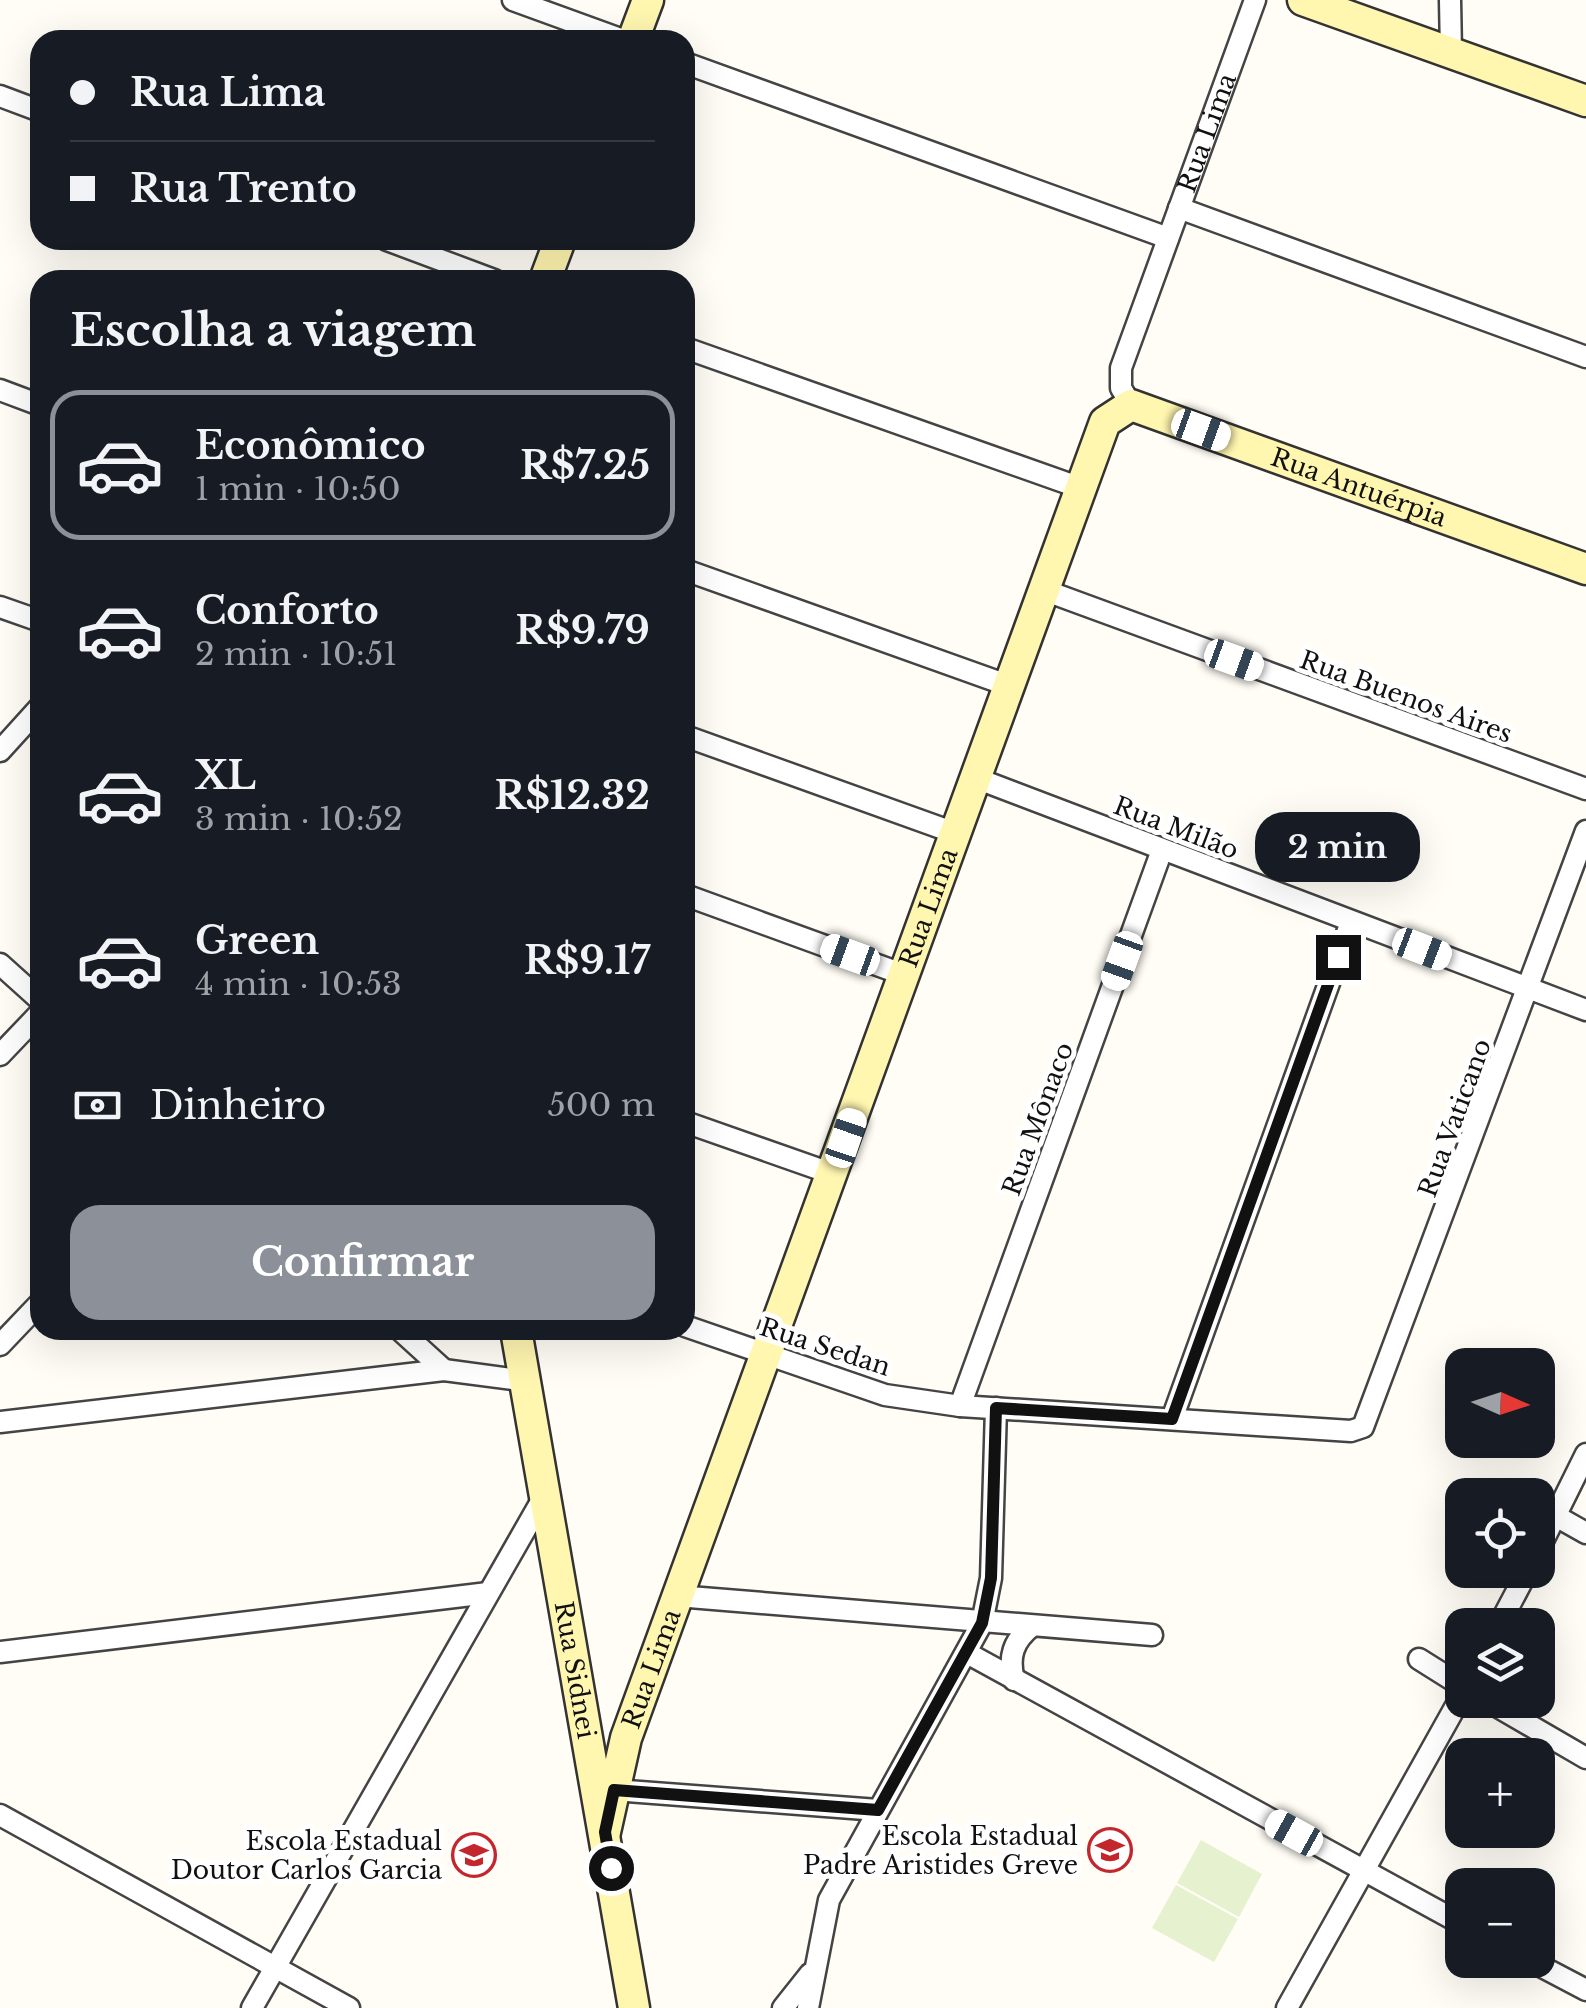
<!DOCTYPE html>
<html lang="pt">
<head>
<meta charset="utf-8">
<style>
  body { margin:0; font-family:"Libre Baskerville",serif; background:#20242c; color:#f1f3f6; height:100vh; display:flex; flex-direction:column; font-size:38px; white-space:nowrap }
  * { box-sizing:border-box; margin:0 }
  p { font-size:32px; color:#9ea1a6 }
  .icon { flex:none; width:55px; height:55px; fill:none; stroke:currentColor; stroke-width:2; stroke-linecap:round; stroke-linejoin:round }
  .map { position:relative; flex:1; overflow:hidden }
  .sheet { position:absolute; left:30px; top:270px; width:665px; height:1070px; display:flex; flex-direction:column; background:#171b24; border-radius:30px; box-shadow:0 10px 40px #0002 }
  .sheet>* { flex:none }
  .top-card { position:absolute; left:30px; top:30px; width:665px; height:220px; border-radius:30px; box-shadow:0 10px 40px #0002; display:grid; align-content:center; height:220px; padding:0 40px; background:#171b24 }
  .needle { width:65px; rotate:93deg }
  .buttons { position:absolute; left:1445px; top:1348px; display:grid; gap:20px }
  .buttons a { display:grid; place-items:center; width:110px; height:110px; border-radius:20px; background:#171b24; box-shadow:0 10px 40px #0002; font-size:50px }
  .end { position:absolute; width:45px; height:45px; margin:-22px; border:12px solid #111; background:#fff; box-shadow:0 0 0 5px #fff }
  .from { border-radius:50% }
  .bubble { position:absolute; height:70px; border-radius:30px; background:#171b24; box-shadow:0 10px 40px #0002; font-size:32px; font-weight:700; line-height:70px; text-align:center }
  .car { position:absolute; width:30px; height:60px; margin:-30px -15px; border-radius:12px; box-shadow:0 0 8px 2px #0007; background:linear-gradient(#fff 24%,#345 0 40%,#fff 0 76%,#345 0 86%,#fff 0) }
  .top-card b { display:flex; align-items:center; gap:35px; height:95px; font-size:38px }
  .top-card b+b { border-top:2px solid #363941 }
  .top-card i { width:25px; height:25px; background:#f1f3f6 }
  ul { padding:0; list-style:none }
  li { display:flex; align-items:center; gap:30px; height:150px; margin:0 20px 15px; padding:0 20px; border:5px solid transparent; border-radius:30px }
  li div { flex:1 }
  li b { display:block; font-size:38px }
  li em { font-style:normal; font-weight:700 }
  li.active { border-color:#8c9099 }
  li>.icon { width:90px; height:90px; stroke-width:1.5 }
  h2 { padding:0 40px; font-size:45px; line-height:120px }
  .pay { display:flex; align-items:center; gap:25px; height:110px; padding:0 40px; font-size:38px }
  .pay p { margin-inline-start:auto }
  .cta { display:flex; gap:20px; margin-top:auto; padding:20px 40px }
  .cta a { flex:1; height:115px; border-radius:30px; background:#8c9099; color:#fff; font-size:40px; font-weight:700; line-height:115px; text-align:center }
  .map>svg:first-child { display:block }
  .pitch { fill:#e6f2cf }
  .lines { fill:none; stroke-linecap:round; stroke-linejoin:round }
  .minor-casing { stroke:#444; stroke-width:25 }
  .secondary-casing { stroke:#333; stroke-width:35 }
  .minor { stroke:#fff; stroke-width:20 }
  .secondary { stroke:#fff6b0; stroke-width:30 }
  .route { stroke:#111; stroke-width:12 }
  .labels { text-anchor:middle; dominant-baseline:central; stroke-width:10; stroke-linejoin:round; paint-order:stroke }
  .street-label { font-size:25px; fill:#111; stroke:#fff }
  .poi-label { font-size:25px; fill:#111; stroke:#fff; text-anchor:end }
</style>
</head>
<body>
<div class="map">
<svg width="1586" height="2008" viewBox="0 0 1586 2008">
  <rect width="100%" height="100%" fill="#fffdf5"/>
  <g class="pitch">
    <path d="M1201,1840L1262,1874L1239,1917L1177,1883Z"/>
    <path d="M1176,1885L1238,1919L1214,1962L1152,1928Z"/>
  </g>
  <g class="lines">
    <g class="minor-casing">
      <g id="minor">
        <path d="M513,0L623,40"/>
        <path d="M1450,0L1451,52"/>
        <path d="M685,63L1168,238"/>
        <path d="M0,96L40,111"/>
        <path d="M1179,208L1586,357"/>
        <path d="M387,240L494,280"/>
        <path d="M685,348L1078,487"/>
        <path d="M0,390L40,405"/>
        <path id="s1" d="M1131,405L1121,388V368L1255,0"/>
        <path d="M685,570L1007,685"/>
        <path d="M1041,589L1586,789"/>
        <path d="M0,607L40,621"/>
        <path d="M685,736L955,833"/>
        <path d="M0,751L40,707"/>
        <path d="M973,777L1586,1010"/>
        <path d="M685,895L902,974"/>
        <path d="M0,964L40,1000"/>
        <path d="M0,1055L40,1013"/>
        <path d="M685,1122L833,1174"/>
        <path d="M685,1326L885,1395L960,1406L1351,1431L1363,1427L1586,831"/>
        <path d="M400,1330L444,1370"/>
        <path d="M0,1345L40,1303"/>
        <path d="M960,1406L1162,850"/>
        <path d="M1172,1419L1351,922"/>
        <path d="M0,1422L444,1370L527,1381"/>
        <path d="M1554,1515L1586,1533"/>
        <path d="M1538,1551L1586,1454"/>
        <path d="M677,1596L1152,1635"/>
        <path d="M1499,1625L1528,1570"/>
        <path d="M0,1652L488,1593"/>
        <path d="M967,1653L1462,1924"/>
        <path d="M1419,1659L1462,1686"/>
        <path d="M1014,1680C1008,1657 1013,1641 1032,1626"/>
        <path d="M1486,1700L1586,1758"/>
        <path d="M614,1790L878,1810"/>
        <path d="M0,1815L349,2008"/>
        <path d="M1529,1960L1586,1990"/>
        <path d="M252,2008L546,1493"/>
        <path d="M783,2008L810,1974"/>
        <path d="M808,2008L829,1900L982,1623L991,1578L996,1408"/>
        <path d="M1287,2008L1462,1695"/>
      </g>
    </g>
    <g class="secondary-casing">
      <g id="secondary">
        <path d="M1303,0L1586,101"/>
        <path d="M633,40L648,0"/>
        <path d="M545,280L560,240"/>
        <path id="s2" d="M516,1330L634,2008"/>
        <path id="s3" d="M605,1832L626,1738L1105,422L1131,405L1586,569"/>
      </g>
    </g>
    <use href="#minor" class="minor"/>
    <use href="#secondary" class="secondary"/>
  </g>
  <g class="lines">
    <path class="route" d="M611,1868L605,1832L614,1790L878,1810L982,1623L991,1578L996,1408L1172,1419L1338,957"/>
  </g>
  <defs>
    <g id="school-ring" transform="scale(2.25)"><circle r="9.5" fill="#fff" stroke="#c4262e" stroke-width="1.5"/><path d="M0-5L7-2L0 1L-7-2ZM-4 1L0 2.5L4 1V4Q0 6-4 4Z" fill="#c4262e"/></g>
  </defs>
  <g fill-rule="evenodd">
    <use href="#school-ring" x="1110" y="1850"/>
    <use href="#school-ring" x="474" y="1855"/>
  </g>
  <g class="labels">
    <g class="street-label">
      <text stroke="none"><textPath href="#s1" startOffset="290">Rua Lima</textPath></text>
      <text stroke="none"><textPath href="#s3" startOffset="1770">Rua Antuérpia</textPath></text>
      <text transform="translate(1406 697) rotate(20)">Rua Buenos Aires</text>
      <text transform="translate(1176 828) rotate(21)">Rua Milão</text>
      <text stroke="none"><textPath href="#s3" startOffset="980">Rua Lima</textPath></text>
      <text transform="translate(1455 1118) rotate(-70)">Rua Vaticano</text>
      <text transform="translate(1038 1119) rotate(-70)">Rua Mônaco</text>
      <text transform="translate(825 1347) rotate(18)">Rua Sedan</text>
      <text stroke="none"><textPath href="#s3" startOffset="170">Rua Lima</textPath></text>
      <text stroke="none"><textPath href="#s2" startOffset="345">Rua Sidnei</textPath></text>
    </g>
    <g class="poi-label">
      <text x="1078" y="1836">Escola Estadual<tspan x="1078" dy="29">Padre Aristides Greve</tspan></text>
      <text x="442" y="1841">Escola Estadual<tspan x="442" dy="29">Doutor Carlos Garcia</tspan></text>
    </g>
  </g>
</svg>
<div class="buttons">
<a><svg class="needle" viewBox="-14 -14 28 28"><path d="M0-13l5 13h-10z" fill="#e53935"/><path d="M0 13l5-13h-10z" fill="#9ea1a6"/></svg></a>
<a><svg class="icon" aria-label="locate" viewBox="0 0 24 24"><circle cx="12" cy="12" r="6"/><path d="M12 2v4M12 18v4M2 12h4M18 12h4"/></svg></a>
<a><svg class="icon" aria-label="layers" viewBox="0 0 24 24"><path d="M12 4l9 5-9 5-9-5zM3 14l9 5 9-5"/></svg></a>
<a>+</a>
<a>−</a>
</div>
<i class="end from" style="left:611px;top:1868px"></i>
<i class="end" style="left:1338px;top:957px"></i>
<div class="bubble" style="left:1255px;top:812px;width:165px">2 min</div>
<i class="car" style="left:1201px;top:430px;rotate:110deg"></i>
<i class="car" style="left:1234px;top:660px;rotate:110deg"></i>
<i class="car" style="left:1422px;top:949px;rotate:111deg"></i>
<i class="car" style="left:850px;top:955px;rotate:290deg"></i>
<i class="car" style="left:1122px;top:961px;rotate:200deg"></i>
<i class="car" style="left:846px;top:1138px;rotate:19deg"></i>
<i class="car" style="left:1294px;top:1833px;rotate:299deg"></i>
<div class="top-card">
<b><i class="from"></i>Rua Lima</b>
<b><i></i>Rua Trento</b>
</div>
<section class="sheet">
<h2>Escolha a viagem</h2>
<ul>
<li class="active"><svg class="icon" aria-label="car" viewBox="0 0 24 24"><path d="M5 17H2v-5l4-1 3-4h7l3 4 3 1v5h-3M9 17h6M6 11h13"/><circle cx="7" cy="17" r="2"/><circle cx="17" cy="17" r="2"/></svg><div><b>Econômico</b><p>1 min · 10:50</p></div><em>R$7.25</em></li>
<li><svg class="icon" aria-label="car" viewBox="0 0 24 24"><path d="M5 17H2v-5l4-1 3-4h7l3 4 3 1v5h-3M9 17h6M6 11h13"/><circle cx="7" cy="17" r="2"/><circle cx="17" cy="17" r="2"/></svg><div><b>Conforto</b><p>2 min · 10:51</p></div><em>R$9.79</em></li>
<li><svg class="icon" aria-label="car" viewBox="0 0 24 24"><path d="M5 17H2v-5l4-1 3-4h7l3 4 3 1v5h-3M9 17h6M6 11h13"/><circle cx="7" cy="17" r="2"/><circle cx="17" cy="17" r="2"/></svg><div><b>XL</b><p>3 min · 10:52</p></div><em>R$12.32</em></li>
<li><svg class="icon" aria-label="car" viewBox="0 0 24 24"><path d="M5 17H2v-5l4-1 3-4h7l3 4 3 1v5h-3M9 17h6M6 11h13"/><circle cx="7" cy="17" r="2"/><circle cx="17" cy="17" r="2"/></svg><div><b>Green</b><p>4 min · 10:53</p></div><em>R$9.17</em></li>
</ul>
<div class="pay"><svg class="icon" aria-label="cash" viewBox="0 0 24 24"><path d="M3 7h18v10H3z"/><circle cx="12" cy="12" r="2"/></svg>Dinheiro<p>500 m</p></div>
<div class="cta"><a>Confirmar</a></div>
</section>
</div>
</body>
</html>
